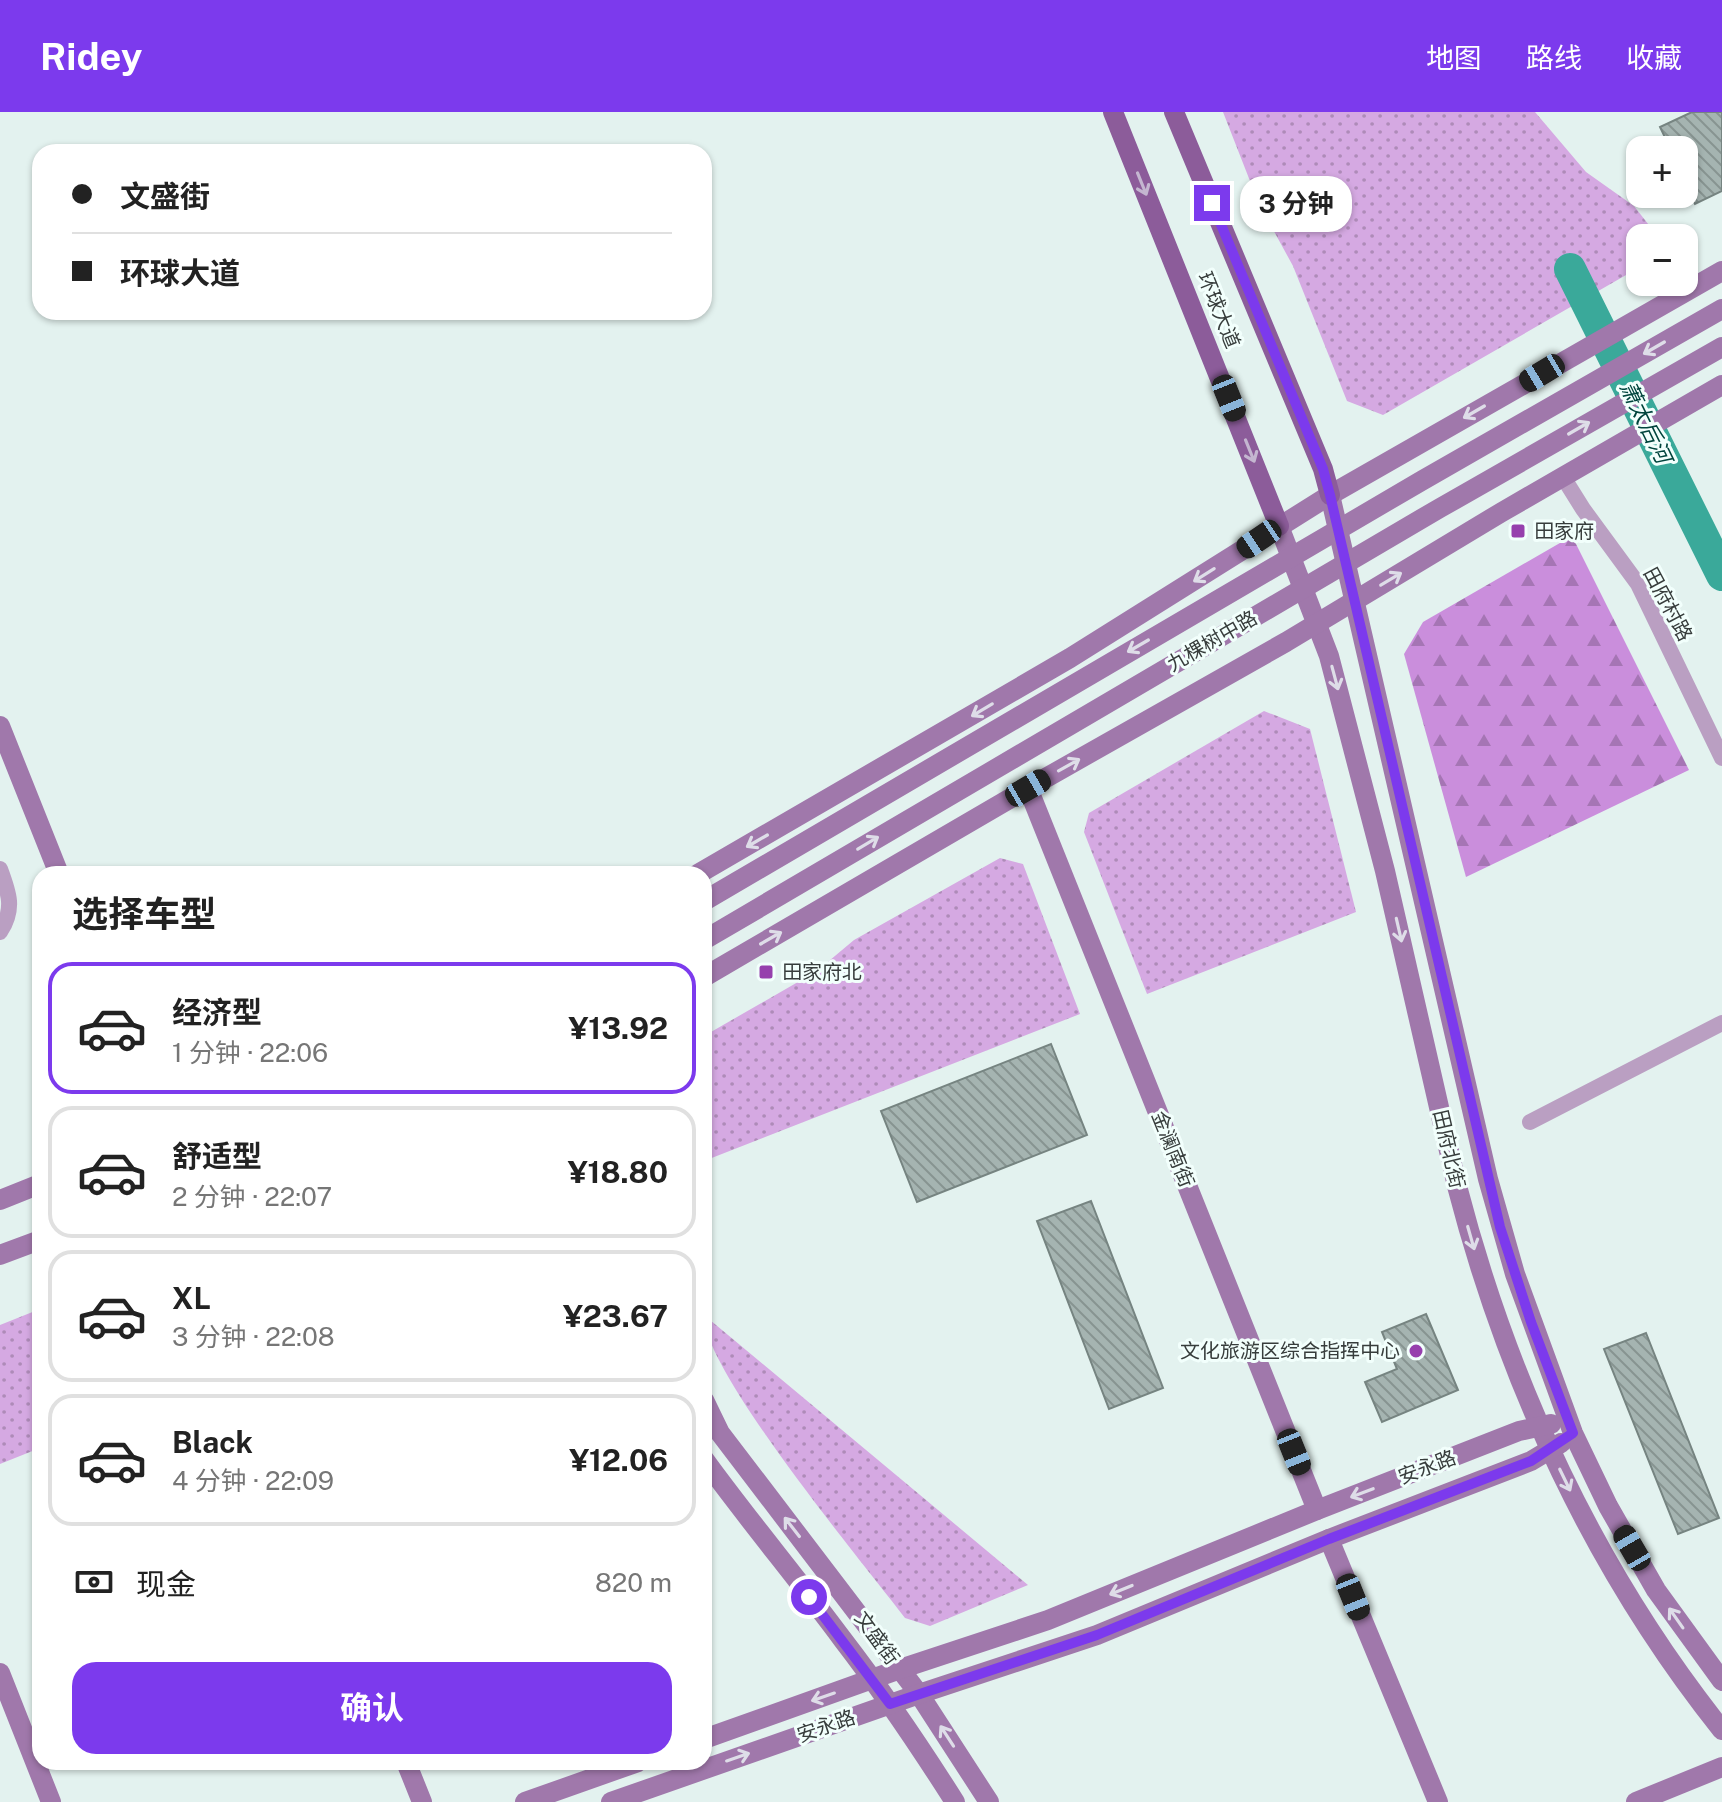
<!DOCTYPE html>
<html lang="zh">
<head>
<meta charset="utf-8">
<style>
  body { margin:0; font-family:"Public Sans","Noto Sans SC",sans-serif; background:#f2f2f2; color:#222; height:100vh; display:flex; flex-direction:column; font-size:30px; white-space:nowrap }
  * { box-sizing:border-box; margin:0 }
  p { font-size:26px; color:#767676 }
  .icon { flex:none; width:44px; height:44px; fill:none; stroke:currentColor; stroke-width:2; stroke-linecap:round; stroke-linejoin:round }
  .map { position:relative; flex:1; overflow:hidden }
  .side { position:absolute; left:32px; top:754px; width:680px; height:904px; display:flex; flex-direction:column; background:#fff; border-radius:24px; box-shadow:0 2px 6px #0004 }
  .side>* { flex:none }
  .guide { position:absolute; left:32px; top:32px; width:680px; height:176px; border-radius:24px; box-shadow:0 2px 6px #0004; display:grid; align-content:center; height:176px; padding:0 40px; background:#fff }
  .fabs { position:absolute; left:1626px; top:24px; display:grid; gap:16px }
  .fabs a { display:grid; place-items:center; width:72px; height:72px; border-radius:16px; background:#fff; box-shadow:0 2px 6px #0004; font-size:40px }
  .end { position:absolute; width:36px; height:36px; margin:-18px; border:10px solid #7c3aed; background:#fff; box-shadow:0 0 0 4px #fff }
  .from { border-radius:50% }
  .bubble { position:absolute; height:56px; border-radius:24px; background:#fff; box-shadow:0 2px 6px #0004; font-size:26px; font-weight:700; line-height:56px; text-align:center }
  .car { position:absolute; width:24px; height:48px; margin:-24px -12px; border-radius:10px; box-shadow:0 0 6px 2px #0007; background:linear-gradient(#222 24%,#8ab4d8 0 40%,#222 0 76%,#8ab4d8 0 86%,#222 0) }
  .guide b { display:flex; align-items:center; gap:28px; height:76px; font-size:30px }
  .guide b+b { border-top:2px solid #e0e0e0 }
  .guide i { width:20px; height:20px; background:#222 }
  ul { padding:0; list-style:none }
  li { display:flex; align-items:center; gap:24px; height:132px; margin:0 16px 12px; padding:0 24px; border:4px solid #e0e0e0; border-radius:24px }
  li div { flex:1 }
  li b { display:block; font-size:30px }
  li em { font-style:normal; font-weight:700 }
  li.selected { border-color:#7c3aed }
  li>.icon { width:72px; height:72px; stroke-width:1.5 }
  h2 { padding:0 40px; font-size:36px; line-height:96px }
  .pay { display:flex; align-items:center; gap:20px; height:88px; padding:0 40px; font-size:30px }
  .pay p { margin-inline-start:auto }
  .action { display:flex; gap:16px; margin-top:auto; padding:16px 40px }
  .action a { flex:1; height:92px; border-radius:24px; background:#7c3aed; color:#fff; font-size:32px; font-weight:700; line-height:92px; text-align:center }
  header { display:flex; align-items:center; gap:48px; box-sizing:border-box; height:112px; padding:0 40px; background:#7c3aed; color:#fff }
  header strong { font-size:38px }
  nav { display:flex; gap:44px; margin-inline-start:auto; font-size:28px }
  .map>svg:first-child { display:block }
  .forest { fill:url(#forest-firs) }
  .park { fill:url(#park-dots) }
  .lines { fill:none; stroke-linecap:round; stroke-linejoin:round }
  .river { stroke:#3aa99a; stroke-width:32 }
  .building { fill:url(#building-back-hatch); stroke:#768481; stroke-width:2 }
  .street { stroke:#ba9fc2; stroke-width:16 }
  .secondary { stroke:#a078ab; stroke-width:20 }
  .primary { stroke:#8c5c9a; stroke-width:20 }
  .oneway { stroke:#c4b6d0 }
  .oneway2 { stroke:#dedde8 }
  .route { stroke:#7c3aed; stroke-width:10 }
  .poi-dot { fill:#9640ad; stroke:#f2fffc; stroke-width:3 }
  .labels { text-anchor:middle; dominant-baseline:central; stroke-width:6; stroke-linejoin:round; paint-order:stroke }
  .street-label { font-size:20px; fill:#373d3c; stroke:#f2fffc }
  .poi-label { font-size:20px; fill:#373d3c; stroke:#f2fffc; text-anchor:start }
  .water-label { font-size:22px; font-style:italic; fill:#00453d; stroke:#f2fffc }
</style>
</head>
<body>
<header>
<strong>Ridey</strong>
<nav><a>地图</a><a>路线</a><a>收藏</a></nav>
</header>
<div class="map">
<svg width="1722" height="1690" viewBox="0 0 1722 1690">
  <defs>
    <pattern id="forest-firs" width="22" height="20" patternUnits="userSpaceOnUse" patternTransform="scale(2)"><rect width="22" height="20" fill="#ca8edc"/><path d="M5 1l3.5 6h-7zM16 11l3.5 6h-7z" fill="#a575b4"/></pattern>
    <pattern id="park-dots" width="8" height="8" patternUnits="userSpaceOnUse" patternTransform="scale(2)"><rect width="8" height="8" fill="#d5a9e2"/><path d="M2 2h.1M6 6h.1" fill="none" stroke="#ae8bb8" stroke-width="1.8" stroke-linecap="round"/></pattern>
    <pattern id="building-back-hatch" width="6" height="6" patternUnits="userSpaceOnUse" patternTransform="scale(2)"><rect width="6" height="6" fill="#a5b4b1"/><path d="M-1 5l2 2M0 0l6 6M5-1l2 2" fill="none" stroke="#879491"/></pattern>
  </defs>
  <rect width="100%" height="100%" fill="#e3f2ef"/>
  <path class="forest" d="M1572,424L1689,658L1466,765L1404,542L1423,510Z"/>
  <g class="park">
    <path d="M1223,0H1535L1586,60L1634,94L1659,126H1640V155L1383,303L1347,289L1293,154L1259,92Z"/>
    <path d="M1264,599L1310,617L1356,800L1147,882L1084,720L1089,701Z"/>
    <path d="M1000,746L1023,752L1080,902L704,1049V924L817,859L854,828Z"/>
    <path d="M40,1197V1336L0,1352V1213Z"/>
    <path d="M704,1204V1203L1028,1473L930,1514L905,1506C864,1452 704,1260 704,1204Z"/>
  </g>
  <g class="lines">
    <path class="river" d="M1570,157L1722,463"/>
  </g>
  <g class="building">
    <path d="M1692,0H1722V79L1695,92L1684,67V38H1671L1660,15Z"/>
    <path d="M1051,932L1087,1023L917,1090L881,999Z"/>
    <path d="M1091,1089L1163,1276L1109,1297L1037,1109Z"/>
    <path d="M1426,1202L1458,1278L1382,1310L1365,1270L1397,1257L1382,1220Z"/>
    <path d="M1646,1221L1719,1406L1678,1422L1604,1237Z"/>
  </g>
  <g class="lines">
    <g class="street">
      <path d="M1563,365L1583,397L1638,472L1722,646"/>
      <path d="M0,757C9,781 15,797 0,820"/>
      <path d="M1530,1010L1722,911"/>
    </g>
    <g class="secondary">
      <path d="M1330,383L1488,1067L1515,1162L1573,1321L1608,1394L1656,1478L1722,1569"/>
      <path d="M1279,414L1329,544L1385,759L1457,1074C1508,1271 1595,1459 1722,1618"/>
      <path d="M0,614L59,762"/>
      <path d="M1028,676L1317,1398"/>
      <path d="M698,762L1070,546L1330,383L1722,159"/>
      <path d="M704,789L1423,368L1722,197"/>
      <path d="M704,828L1440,396L1722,235"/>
      <path d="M704,865L1028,676L1286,530L1502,400L1722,273"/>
      <path d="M0,1088L40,1072"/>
      <path d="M0,1143L40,1128"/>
      <path d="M704,1288L720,1321L919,1582L989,1690"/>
      <path d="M704,1347C749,1409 798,1467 843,1528C883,1580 920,1635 955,1690"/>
      <path d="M1329,1427L1438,1690"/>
      <path d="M0,1561L51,1690"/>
      <path d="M704,1627L900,1557L1048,1508L1317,1398L1519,1319L1551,1312"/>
      <path d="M406,1650L422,1690"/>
      <path d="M525,1690L638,1650"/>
      <path d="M611,1690L919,1582L1097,1523L1329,1427L1531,1349L1561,1331"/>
      <path d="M1636,1690L1722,1655"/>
    </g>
    <g class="primary">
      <path d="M1113,0L1279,414"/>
      <path d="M1174,0L1323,357L1330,383"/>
    </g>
  </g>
  <defs><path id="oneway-shaft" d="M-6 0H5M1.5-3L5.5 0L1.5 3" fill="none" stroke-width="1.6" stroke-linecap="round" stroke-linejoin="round" transform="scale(2)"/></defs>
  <g class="oneway">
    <use href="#oneway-shaft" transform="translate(1142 72) rotate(68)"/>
    <use href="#oneway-shaft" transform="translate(1250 339) rotate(68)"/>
  </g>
  <g class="oneway2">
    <use href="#oneway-shaft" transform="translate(1654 236) rotate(150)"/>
    <use href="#oneway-shaft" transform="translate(1474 300) rotate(150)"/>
    <use href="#oneway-shaft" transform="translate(1579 316) rotate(-30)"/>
    <use href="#oneway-shaft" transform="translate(1204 463) rotate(148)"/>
    <use href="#oneway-shaft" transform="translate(1391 467) rotate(-31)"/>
    <use href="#oneway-shaft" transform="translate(1138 534) rotate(150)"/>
    <use href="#oneway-shaft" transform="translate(1335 566) rotate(75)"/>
    <use href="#oneway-shaft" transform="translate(982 598) rotate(149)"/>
    <use href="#oneway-shaft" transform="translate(1069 653) rotate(-29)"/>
    <use href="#oneway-shaft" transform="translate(757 729) rotate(150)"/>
    <use href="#oneway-shaft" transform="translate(868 731) rotate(-31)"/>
    <use href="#oneway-shaft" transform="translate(1399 818) rotate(77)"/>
    <use href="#oneway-shaft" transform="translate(771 826) rotate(-30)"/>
    <use href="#oneway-shaft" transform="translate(1471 1126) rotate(74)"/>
    <use href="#oneway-shaft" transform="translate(1565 1368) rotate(64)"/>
    <use href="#oneway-shaft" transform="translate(1362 1381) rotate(159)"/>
    <use href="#oneway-shaft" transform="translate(792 1415) rotate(-128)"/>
    <use href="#oneway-shaft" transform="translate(1121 1478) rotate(158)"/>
    <use href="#oneway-shaft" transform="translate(1676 1506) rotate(-125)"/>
    <use href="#oneway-shaft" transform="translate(823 1585) rotate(161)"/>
    <use href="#oneway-shaft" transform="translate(947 1624) rotate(-123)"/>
    <use href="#oneway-shaft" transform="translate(738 1645) rotate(-19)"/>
  </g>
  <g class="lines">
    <path class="route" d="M809,1485L890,1592L1097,1523L1329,1427L1531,1349L1573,1321L1531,1210L1500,1115L1330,383L1323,357L1212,91"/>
  </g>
  <g class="poi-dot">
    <rect x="1510" y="411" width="16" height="16" rx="4"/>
    <rect x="758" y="852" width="16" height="16" rx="4"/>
    <circle cx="1416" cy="1239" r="8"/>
  </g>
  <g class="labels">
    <g class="street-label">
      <text transform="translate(1219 198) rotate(68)">环球大道</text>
      <text transform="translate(1668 492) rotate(62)">田府村路</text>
      <text transform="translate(1212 529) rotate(-30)">九棵树中路</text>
      <text transform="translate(1173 1037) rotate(68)">金澜南街</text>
      <text transform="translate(1449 1037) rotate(77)">田府北街</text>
      <text transform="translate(1427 1355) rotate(-21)">安永路</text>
      <text transform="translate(877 1526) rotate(54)">文盛街</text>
      <text transform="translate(826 1614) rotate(-19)">安永路</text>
    </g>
    <g class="poi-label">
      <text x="1534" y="419">田家府</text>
      <text x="782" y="860">田家府北</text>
      <text x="1400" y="1239" text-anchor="end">文化旅游区综合指挥中心</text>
    </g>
    <g class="water-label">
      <text transform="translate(1646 310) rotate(64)">萧太后河</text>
    </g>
  </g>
</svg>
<div class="fabs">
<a>+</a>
<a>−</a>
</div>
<i class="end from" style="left:809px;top:1485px"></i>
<i class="end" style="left:1212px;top:91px"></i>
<div class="bubble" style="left:1240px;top:64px;width:112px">3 分钟</div>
<i class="car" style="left:1542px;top:261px;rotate:239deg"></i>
<i class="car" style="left:1229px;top:286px;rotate:158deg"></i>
<i class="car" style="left:1259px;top:427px;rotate:236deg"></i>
<i class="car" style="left:1028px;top:676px;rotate:60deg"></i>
<i class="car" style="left:1294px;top:1340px;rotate:158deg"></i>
<i class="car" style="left:1632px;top:1436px;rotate:330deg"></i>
<i class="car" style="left:1353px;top:1485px;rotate:158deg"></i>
<div class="guide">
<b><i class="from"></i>文盛街</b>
<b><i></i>环球大道</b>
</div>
<section class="side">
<h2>选择车型</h2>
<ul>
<li class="selected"><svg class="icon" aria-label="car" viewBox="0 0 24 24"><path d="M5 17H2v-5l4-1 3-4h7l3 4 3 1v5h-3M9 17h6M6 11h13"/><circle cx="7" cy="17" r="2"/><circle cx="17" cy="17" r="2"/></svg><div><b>经济型</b><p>1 分钟 · 22:06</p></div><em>¥13.92</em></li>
<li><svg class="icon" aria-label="car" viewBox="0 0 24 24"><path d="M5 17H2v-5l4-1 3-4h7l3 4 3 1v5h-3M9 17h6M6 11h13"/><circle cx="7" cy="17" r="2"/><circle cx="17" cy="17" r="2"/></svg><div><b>舒适型</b><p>2 分钟 · 22:07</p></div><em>¥18.80</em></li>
<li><svg class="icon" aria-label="car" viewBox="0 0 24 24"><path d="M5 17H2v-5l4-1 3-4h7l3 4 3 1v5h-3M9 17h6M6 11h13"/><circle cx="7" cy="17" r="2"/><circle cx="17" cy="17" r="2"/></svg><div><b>XL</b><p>3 分钟 · 22:08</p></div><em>¥23.67</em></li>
<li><svg class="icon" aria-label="car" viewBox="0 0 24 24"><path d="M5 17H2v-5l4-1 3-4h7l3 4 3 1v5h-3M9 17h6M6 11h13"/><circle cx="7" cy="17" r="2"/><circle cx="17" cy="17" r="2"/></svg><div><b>Black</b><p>4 分钟 · 22:09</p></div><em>¥12.06</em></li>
</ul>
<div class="pay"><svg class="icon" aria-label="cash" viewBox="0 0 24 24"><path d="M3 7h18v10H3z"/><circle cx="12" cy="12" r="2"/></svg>现金<p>820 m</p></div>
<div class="action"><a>确认</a></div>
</section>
</div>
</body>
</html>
